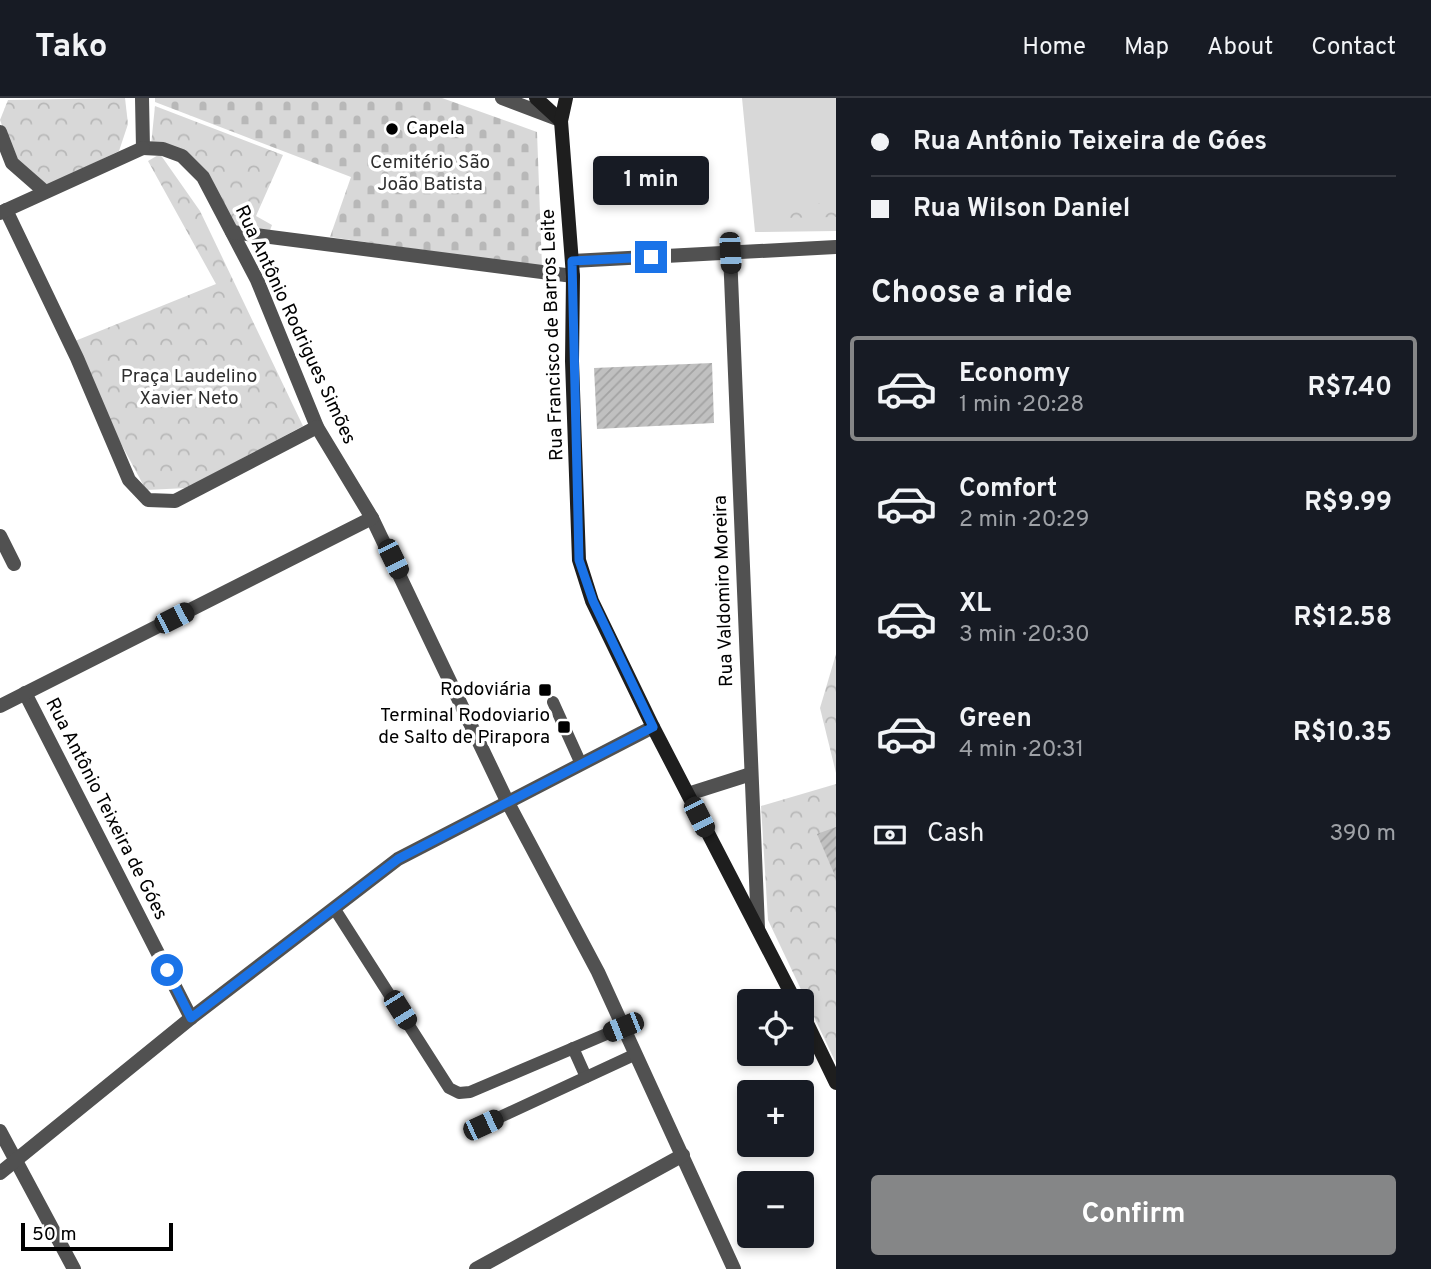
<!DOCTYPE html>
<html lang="en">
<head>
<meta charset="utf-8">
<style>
  body { margin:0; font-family:Overpass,sans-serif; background:#20242c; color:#f1f3f6; height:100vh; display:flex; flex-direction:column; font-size:26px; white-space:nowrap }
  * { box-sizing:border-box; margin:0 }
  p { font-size:23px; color:#9ea1a6 }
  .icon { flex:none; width:38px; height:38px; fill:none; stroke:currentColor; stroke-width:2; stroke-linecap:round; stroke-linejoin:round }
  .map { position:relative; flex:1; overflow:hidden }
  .drawer { display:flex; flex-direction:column; background:#171b24; width:595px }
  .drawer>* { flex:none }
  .top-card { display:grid; align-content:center; height:154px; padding:0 35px; background:#171b24 }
  .fabs { position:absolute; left:737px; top:891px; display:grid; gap:14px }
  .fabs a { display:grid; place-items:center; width:77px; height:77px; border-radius:7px; background:#171b24; box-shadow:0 4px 10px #0003; font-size:35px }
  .scale { position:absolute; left:21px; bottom:18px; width:152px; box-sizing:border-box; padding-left:7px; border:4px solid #000; border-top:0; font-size:19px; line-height:24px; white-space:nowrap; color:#000; -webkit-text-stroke:5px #fff; paint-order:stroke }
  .end { position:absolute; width:32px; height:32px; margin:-16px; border:9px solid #1a73e8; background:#fff; box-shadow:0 0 0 4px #fff }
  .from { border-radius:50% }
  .bubble { position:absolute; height:49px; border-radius:7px; background:#171b24; box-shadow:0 4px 10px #0003; font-size:23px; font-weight:700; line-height:49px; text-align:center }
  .car { position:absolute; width:21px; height:42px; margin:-21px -10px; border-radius:9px; box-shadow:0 0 5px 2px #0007; background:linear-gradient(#222 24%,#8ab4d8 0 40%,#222 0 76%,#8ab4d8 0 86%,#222 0) }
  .top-card b { display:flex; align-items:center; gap:24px; height:66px; font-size:26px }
  .top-card b+b { border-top:2px solid #363941 }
  .top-card i { width:18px; height:18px; background:#f1f3f6 }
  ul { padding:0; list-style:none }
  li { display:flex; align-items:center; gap:21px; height:105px; margin:0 14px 10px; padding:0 21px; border:4px solid transparent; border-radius:7px }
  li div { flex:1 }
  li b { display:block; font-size:26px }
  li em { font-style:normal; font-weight:700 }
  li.current { border-color:#858687 }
  li>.icon { width:63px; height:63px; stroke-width:1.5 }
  h2 { padding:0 35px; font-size:32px; line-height:84px }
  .pay { display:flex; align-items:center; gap:18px; height:77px; padding:0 35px; font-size:26px }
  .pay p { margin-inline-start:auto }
  .action { display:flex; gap:14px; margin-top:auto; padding:14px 35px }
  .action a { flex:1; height:80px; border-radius:7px; background:#858687; color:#fff; font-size:28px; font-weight:700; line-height:80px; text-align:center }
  header { display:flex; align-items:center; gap:42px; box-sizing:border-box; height:98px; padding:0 35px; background:#171b24; border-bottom:2px solid #363941 }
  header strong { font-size:33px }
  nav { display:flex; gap:38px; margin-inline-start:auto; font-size:24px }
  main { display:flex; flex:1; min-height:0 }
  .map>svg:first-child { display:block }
  .grass { fill:#d8d8d8 }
  .forest { fill:url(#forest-crowns) }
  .cemetery { fill:url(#cemetery-stones) }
  .building { fill:url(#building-hatch) }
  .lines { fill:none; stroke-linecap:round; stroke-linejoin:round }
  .lane { stroke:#515151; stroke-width:12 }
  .street { stroke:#515151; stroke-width:14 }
  .secondary { stroke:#1e1e1e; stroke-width:14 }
  .route { stroke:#1a73e8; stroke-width:9 }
  .poi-dot { fill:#000; stroke:#fff; stroke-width:2.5 }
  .labels { text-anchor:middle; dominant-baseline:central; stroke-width:7; stroke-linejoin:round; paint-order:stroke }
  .poi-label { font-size:19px; fill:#000; stroke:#fff; text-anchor:end }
  .park-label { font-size:19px; fill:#2f2f2f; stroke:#fff }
  .street-label { font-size:19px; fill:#000; stroke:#fff }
</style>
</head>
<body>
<header>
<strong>Tako</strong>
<nav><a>Home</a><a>Map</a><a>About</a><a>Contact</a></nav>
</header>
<main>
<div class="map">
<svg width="836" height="1171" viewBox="0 0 836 1171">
  <defs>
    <pattern id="forest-crowns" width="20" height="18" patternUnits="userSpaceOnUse" patternTransform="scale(1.75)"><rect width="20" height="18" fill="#d8d8d8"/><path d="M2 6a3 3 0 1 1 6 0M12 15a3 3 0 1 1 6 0" fill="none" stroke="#b8b8b8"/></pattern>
    <pattern id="cemetery-stones" width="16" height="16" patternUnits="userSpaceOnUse" patternTransform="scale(1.75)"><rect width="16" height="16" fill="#d8d8d8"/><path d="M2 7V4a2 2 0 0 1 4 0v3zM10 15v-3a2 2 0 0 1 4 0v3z" fill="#b8b8b8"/></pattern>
    <pattern id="building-hatch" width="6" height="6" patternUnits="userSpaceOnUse" patternTransform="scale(1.75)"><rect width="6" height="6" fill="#c0c0c0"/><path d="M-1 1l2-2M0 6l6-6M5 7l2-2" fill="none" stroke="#a3a3a3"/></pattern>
  </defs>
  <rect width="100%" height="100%" fill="#fff"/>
  <path class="grass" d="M742,0H836V133L755,134Z"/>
  <g class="forest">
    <path d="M125,0L128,26L119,53L46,88L15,63L0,22L8,2Z"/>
    <path d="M155,8L283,57L256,118L272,127L269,135L233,130L204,74L151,47Z"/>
    <path d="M160,56L200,113L303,328L187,390L146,392L112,329L75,243L216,186L148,63Z"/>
    <path d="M836,102V119L778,120L776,113Z"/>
    <path d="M836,556V675L820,610Z"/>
    <path d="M836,686V965L768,822L761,708Z"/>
  </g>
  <path class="cemetery" d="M155,0H442L537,34L542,169L330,139L351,79L155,4Z"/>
  <g class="building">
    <path d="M712,265L714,325L597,331L594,270Z"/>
    <path d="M836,729V780L817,736Z"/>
  </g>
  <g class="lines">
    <g class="lane">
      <path d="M553,604L581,666"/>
      <path d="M334,810L449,990L459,995L470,994L623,929"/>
      <path d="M573,950L586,979"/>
      <path d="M483,1027L636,956"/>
    </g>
    <g class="street">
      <path d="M142,0L143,50"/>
      <path d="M502,0L560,22"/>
      <path d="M0,34L12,65L44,93"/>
      <path d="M143,50L163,51L182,58L203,79L257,182L317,329L372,420L507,703L598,874L734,1171"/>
      <path d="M6,112L77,260L129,382L148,402L175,403L317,329"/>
      <path d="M0,115L143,50"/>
      <path d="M232,134L573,178"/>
      <path d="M730,155L758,830"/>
      <path d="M572,163L836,149"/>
      <path d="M0,438L14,466"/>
      <path d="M25,595L191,920"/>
      <path d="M0,608L372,420"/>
      <path d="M688,696L751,676"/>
      <path d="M0,1033L74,1171"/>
      <path d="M0,1075L191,920L398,761L653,629"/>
      <path d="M476,1171L683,1057"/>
    </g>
    <g class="secondary">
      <path d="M536,0L561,23"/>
      <path d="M566,0L561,23L573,178L572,263L579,462L592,503L653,629L795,903"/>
      <path d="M802,915L836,985"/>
    </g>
  </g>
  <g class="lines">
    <path class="route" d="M167,872L191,920L398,761L653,629L593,503L579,462L572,163L651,159"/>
  </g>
  <g class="poi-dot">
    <circle cx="392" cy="31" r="7"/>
    <rect x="538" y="585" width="14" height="14" rx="3.5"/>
    <rect x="557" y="622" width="14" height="14" rx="3.5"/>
  </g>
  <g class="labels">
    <g class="poi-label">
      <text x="406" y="31" text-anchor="start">Capela</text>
      <text x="531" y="592">Rodoviária</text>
      <text x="550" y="618">Terminal Rodoviario<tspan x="550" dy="22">de Salto de Pirapora</tspan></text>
    </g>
    <g class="park-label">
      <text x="430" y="65">Cemitério São<tspan x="430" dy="22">João Batista</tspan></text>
      <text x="189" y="279">Praça Laudelino<tspan x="189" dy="22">Xavier Neto</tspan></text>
    </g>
    <g class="street-label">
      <text transform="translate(295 227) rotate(65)">Rua Antônio Rodrigues Simões</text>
      <text transform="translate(553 237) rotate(-92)">Rua Francisco de Barros Leite</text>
      <text transform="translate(724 493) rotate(-92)">Rua Valdomiro Moreira</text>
      <text transform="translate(106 711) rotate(63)">Rua Antônio Teixeira de Góes</text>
    </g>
  </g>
</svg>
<div class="fabs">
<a><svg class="icon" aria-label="locate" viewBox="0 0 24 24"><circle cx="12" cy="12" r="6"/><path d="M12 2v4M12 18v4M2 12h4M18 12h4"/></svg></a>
<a>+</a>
<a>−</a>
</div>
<div class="scale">50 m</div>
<i class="end from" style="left:167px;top:872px"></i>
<i class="end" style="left:651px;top:159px"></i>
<div class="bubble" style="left:593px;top:58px;width:116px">1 min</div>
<i class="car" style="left:730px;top:155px;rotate:177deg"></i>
<i class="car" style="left:393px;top:461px;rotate:154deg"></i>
<i class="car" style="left:174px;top:520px;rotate:63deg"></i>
<i class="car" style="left:699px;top:719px;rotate:153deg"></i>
<i class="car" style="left:400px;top:912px;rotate:148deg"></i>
<i class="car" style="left:623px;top:929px;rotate:248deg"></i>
<i class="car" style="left:483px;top:1027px;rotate:65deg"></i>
</div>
<section class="drawer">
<div class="top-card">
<b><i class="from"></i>Rua Antônio Teixeira de Góes</b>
<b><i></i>Rua Wilson Daniel</b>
</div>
<h2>Choose a ride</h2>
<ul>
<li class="current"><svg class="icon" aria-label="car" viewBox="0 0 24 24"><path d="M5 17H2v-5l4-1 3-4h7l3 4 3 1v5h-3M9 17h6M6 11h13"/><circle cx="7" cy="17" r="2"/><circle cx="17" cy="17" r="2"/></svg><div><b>Economy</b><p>1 min · 20:28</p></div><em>R$7.40</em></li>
<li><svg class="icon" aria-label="car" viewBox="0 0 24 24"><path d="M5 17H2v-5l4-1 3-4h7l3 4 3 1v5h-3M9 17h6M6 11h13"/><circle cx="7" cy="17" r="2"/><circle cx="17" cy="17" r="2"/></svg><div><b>Comfort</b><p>2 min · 20:29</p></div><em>R$9.99</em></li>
<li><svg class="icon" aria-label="car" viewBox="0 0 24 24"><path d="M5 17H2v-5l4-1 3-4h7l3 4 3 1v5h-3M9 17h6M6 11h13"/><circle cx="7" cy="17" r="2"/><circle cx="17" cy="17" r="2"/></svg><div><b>XL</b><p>3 min · 20:30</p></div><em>R$12.58</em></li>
<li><svg class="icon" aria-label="car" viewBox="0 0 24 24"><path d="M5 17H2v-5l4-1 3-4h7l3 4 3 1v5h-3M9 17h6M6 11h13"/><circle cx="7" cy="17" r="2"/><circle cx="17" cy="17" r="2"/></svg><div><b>Green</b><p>4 min · 20:31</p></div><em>R$10.35</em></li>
</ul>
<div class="pay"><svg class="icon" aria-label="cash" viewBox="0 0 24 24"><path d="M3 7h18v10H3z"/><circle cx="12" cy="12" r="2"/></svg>Cash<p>390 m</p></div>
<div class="action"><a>Confirm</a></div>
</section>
</main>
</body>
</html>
